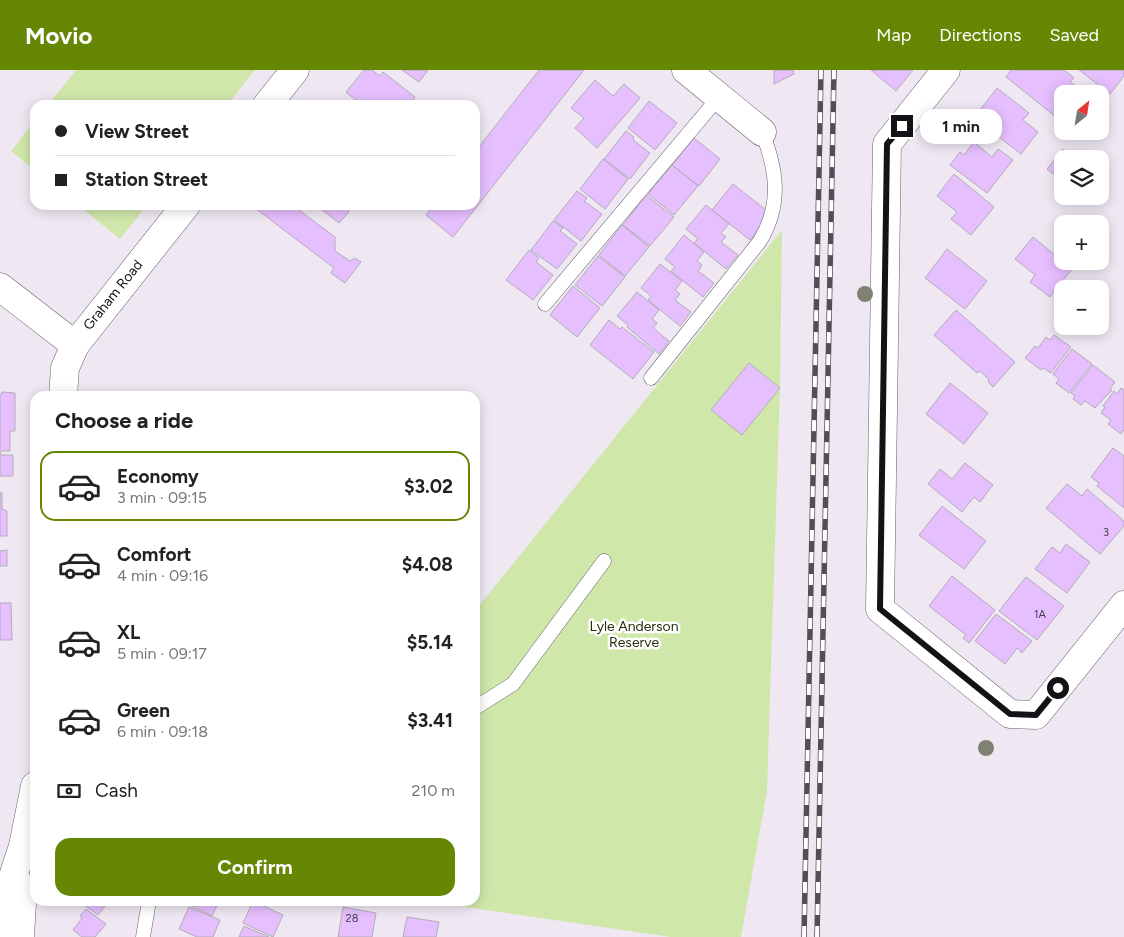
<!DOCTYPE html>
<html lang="en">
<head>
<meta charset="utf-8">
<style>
  body { margin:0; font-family:Figtree,sans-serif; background:#f2f2f2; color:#222; height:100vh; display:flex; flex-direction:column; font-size:19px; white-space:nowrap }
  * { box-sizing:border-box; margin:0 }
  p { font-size:16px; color:#767676 }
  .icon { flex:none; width:28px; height:28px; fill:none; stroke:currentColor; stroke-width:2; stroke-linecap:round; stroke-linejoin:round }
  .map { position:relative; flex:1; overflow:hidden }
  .side { position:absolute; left:30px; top:321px; width:450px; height:515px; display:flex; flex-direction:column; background:#fff; border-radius:15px; box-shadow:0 2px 12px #0003 }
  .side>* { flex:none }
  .top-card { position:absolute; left:30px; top:30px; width:450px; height:110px; border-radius:15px; box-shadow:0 2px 12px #0003; display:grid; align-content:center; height:110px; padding:0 25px; background:#fff }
  .needle { width:32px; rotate:30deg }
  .tools { position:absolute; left:1054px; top:15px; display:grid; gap:10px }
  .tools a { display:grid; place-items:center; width:55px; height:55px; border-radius:10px; background:#fff; box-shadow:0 2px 12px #0003; font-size:25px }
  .end { position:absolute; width:22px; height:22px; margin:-11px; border:6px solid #141216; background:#fff; box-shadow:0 0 0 2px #fff }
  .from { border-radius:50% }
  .bubble { position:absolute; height:35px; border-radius:15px; background:#fff; box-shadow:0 2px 12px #0003; font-size:16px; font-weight:700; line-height:35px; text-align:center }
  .top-card b { display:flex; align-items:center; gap:18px; height:48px; font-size:19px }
  .top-card b+b { border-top:1px solid #e0e0e0 }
  .top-card i { width:12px; height:12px; background:#222 }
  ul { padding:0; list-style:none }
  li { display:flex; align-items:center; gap:15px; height:70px; margin:0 10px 8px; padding:0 15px; border:2px solid transparent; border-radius:15px }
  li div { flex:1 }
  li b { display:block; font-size:19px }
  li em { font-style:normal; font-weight:700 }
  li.active { border-color:#658703 }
  li>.icon { width:45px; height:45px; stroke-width:1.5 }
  h2 { padding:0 25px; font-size:22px; line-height:60px }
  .pay { display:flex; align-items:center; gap:12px; height:55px; padding:0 25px; font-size:19px }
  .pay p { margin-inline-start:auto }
  .button { display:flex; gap:10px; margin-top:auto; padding:10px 25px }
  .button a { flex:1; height:58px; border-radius:15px; background:#658703; color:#fff; font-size:20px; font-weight:700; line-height:58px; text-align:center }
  header { display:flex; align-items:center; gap:30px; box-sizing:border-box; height:70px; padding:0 25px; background:#658703; color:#fff }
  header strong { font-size:24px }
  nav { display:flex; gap:28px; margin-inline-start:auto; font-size:18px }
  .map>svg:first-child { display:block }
  .green { fill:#d0e7aa }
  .building { fill:#e6bffe; stroke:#b3acb7 }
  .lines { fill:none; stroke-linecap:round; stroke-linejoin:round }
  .service-casing { stroke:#655f69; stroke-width:15 }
  .minor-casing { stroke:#655f69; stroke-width:29 }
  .service { stroke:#fff; stroke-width:14 }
  .minor { stroke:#fff; stroke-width:28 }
  .rail-casing { stroke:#524e54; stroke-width:5.5 }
  .rail { stroke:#fff; stroke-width:4; stroke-dasharray:11; stroke-linecap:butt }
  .tree { fill:#7f8272 }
  .route { stroke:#141216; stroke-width:6 }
  .labels { text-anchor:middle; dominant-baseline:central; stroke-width:5; stroke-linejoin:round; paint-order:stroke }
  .number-label { font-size:11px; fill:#483d50 }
  .street-label { font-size:14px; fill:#141216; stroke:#fff }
  .park-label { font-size:14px; fill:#232e09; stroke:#fff }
</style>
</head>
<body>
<header>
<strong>Movio</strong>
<nav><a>Map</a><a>Directions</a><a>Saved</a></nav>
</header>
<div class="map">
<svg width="1124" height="867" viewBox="0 0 1124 867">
  <rect width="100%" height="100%" fill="#efe8f3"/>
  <g class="green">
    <path d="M76,0H255L227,35H48Z"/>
    <path d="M35,51V100L11,81Z"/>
    <path d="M78,135H147L120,169Z"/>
    <path d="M782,160L780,318L767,721L741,867H671L424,831H475V541Z"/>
  </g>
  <g class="building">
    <path d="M364,0H372L380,6L383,2L415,27L409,35H362L346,22Z"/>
    <path d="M402,0H428L419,12Z"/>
    <path d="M539,0H584L453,167L426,145L434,135H475V82Z"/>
    <path d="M774,0H793L794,4L774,14Z"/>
    <path d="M871,0H913L896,21Z"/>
    <path d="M1011,0H1064L1074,8L1070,12L1078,18L1074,24H1062V38L1056,47L1006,7Z"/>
    <path d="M1079,0H1124V6L1110,24Z"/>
    <path d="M595,10L613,26L624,14L640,28L597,78L575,58L584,48L571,38Z"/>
    <path d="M997,18L1029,43L1023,50L1038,62L1021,84L974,48Z"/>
    <path d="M649,31L677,53L655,80L628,58Z"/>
    <path d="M626,61L634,67L633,70L650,83L630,109L604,89Z"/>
    <path d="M694,68L720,89L699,116L672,95Z"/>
    <path d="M974,72L992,87L998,79L1013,90L987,123L950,95L960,82L964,85Z"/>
    <path d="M1063,79L1075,89H1062V111L1047,99Z"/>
    <path d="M603,89L628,109L605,139L580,119Z"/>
    <path d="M672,95L698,116L674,145L648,124Z"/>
    <path d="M954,104L994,137L971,165L951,149L957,142L937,126Z"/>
    <path d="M733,114L771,144L750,170L712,140Z"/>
    <path d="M577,121L587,128L584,131L602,144L581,171L554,150Z"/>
    <path d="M646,125L674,147L650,176L623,155Z"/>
    <path d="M251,135H297L295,137L335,167V181L350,191L355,188L361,192L345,213L331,203L334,198Z"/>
    <path d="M316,135H346L349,142L339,153Z"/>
    <path d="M706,135L729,154L721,163L726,167L721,172L738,185L726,199L694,173L698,169L686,159Z"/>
    <path d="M553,151L563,158L560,161L577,174L557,199L531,180Z"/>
    <path d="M622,155L649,177L625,206L599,185Z"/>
    <path d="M684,165L704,182L697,191L702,195L698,201L714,213L703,227L671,201L675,197L665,189Z"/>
    <path d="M1033,167L1072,199L1050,227L1030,212L1035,205L1015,189Z"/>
    <path d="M947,179L987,211L965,239L925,208Z"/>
    <path d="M529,180L539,188L536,192L553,205L533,230L506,210Z"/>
    <path d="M598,186L625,207L602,236L575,215Z"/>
    <path d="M660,194L682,211L675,220L680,224L675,230L691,242L680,256L648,230L651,226L641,218Z"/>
    <path d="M573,216L600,238L577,267L550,245Z"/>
    <path d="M637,222L659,240L652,249L657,253L653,258L669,271L659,284L627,257L628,255L617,246Z"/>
    <path d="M956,240L1015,292L993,317L988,312L989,310L980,301L977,303L934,265Z"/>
    <path d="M609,250L620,259L622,257L654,282L633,309L590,275Z"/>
    <path d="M1054,265L1071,277L1051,303L1043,298L1041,300L1025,288L1035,276L1038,278L1046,267L1050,270Z"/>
    <path d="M1072,279L1092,294L1069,323L1056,313L1059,309L1053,304Z"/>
    <path d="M749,293L780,318L742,365L711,340Z"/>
    <path d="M1093,295L1115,312L1110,319L1112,320L1095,338L1085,331L1081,335L1073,329L1075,326L1071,323Z"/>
    <path d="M950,313L988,343L964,374L926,344Z"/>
    <path d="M1121,318L1124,320V360L1121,364L1108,354L1111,350L1101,343L1105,337L1103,336L1114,321L1117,324Z"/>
    <path d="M2,322L15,323V361H10V381H0V325Z"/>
    <path d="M1113,378L1124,386V438L1097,416L1099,413L1091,407Z"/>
    <path d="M0,382L1,385H13V406H0Z"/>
    <path d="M965,393L993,415L980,432L974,427L962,442L928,414L940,399L952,409Z"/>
    <path d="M1067,414L1082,426L1087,419L1124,451V456L1100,484L1046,438Z"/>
    <path d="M0,423H2V439L7,441V466H0Z"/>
    <path d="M942,436L986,471L964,499L919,465Z"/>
    <path d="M1066,474L1090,492L1067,523L1035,499L1052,477L1060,483Z"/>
    <path d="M7,480V496H0V481Z"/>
    <path d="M952,506L995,540L969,573L963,568L966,565L929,536Z"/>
    <path d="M1026,507L1064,536L1037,570L999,541Z"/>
    <path d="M0,533H11L12,570H0Z"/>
    <path d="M996,544L1032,571L1022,583L1017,578L1005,594L975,571Z"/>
    <path d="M79,831H109L98,845Z"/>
    <path d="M182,831H219L212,846Z"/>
    <path d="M253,831L283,845L273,867L243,853Z"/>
    <path d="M189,837L220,850L213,867H197L179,859Z"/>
    <path d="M343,837L376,843L372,867H338Z"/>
    <path d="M86,839L106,854L95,867H82L73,860L82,848L80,846Z"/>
    <path d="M407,847L439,852L436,867H403Z"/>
    <path d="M244,856L269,867H239Z"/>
  </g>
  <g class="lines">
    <g class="service-casing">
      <g id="service">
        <path d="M545,234L719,27"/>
        <path d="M651,308L760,171C782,134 777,100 762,62"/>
        <path d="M475,638L513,614L604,491"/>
        <path d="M143,867L149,831"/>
      </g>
    </g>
    <g class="minor-casing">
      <g id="minor">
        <path d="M686,0L762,62"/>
        <path d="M946,0L887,74L880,539L1010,644L1036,645L1124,535"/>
        <path d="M267,35L295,0"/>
        <path d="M0,217L75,275"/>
        <path d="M63,326L65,298L75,275L186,135"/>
        <path d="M0,860L7,825L23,776L35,716"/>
        <path d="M20,867L23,817"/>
      </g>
    </g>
    <use href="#service" class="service"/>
    <use href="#minor" class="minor"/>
    <g class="rail-casing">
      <g id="rail">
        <path d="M804,867L821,0"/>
        <path d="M817,867L834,0"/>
      </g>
    </g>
    <use href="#rail" class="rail"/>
  </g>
  <g class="tree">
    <circle cx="865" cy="224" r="8"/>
    <circle cx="986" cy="678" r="8"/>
  </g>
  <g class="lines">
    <path class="route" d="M902,56L887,74L880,539L1010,644L1036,645L1058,618"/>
  </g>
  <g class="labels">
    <g class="number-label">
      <text x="1106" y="462">3</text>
      <text x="1040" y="544">1A</text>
      <text x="352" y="848">28</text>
    </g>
    <g class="street-label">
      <text transform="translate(113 225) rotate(-51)">Graham Road</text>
    </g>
    <g class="park-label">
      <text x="634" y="556">Lyle Anderson<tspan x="634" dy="16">Reserve</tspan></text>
    </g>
  </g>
</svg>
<div class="tools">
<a><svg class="needle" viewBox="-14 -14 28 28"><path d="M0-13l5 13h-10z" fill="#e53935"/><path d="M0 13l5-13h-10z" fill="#767676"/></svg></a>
<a><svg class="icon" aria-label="layers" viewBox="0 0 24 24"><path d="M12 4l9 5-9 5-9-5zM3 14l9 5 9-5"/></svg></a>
<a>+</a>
<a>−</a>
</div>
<i class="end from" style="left:1058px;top:618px"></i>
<i class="end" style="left:902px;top:56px"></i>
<div class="bubble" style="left:920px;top:39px;width:82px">1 min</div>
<div class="top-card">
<b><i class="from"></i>View Street</b>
<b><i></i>Station Street</b>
</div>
<section class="side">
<h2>Choose a ride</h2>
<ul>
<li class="active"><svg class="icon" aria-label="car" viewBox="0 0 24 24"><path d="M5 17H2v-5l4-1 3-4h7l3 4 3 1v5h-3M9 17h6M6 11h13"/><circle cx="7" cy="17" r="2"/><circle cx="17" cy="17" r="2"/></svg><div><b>Economy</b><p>3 min · 09:15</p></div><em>$3.02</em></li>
<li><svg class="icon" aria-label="car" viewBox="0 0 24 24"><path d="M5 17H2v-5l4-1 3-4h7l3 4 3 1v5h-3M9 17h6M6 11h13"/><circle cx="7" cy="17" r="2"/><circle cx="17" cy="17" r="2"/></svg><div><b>Comfort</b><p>4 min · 09:16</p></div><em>$4.08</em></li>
<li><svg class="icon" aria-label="car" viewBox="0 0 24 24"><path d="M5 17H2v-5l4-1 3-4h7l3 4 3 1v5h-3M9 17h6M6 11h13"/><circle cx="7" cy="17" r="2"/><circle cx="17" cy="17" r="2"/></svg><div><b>XL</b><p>5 min · 09:17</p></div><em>$5.14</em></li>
<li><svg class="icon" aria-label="car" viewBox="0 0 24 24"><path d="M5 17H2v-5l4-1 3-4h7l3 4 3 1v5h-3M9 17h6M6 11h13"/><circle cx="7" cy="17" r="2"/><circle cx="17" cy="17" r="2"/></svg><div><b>Green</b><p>6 min · 09:18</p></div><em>$3.41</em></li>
</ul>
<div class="pay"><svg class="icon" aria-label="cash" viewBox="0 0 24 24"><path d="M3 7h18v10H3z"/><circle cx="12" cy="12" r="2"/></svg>Cash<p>210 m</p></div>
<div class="button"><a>Confirm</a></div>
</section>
</div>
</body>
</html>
